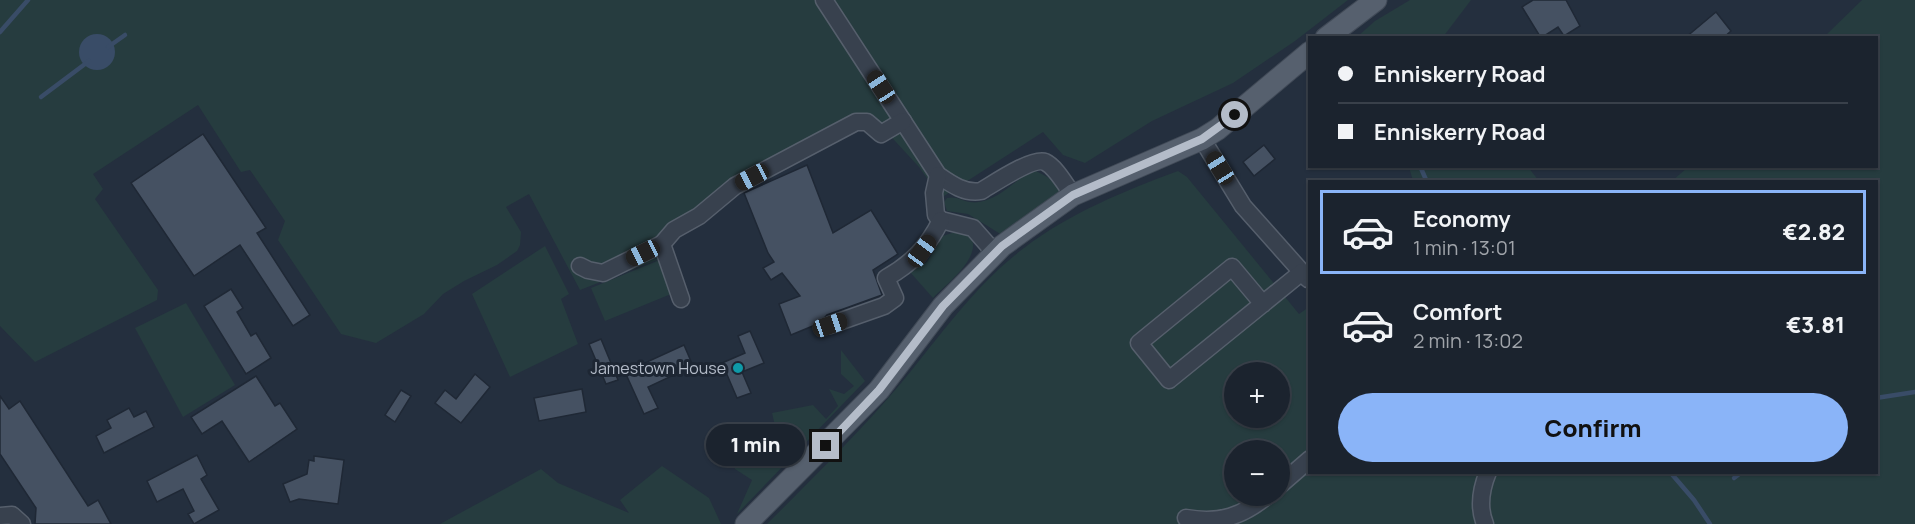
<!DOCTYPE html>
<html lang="en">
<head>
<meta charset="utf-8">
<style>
  body { margin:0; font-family:Manrope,sans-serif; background:#242b36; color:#f1f3f6; height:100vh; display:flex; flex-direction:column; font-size:22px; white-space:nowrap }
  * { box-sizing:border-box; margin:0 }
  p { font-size:20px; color:#a0a4aa }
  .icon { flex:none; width:33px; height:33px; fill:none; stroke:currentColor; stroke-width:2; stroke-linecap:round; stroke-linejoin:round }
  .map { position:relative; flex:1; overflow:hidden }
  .details { position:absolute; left:1308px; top:180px; width:570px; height:294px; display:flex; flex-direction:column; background:#1b232e; border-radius:0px; box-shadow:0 2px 4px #0004,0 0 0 2px #39404a }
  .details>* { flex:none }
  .hud { position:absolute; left:1308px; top:36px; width:570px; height:132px; border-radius:0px; box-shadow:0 2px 4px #0004,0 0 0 2px #39404a; display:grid; align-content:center; height:132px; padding:0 30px; background:#1b232e }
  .fabs { position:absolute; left:1224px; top:362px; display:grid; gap:12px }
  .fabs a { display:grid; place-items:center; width:66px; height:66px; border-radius:50%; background:#1b232e; box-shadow:0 2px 4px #0004,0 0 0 2px #39404a; font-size:30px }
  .end { position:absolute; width:27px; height:27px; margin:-14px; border:8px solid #b4bcc9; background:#111; box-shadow:0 0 0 3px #111 }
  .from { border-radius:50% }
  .bubble { position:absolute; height:42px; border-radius:21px; background:#1b232e; box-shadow:0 2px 4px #0004,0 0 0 2px #39404a; font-size:20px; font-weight:800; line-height:42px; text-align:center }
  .car { position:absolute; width:18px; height:36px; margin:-18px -9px; border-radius:8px; box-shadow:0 0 4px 2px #0007; background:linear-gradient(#222 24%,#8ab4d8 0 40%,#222 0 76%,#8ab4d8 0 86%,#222 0) }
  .hud b { display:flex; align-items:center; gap:21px; height:57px; font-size:22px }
  .hud b+b { border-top:2px solid #39404a }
  .hud i { width:15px; height:15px; background:#f1f3f6 }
  ul { padding:10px 0 0; list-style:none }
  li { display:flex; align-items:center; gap:18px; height:84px; margin:0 12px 9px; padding:0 18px; border:3px solid transparent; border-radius:0px }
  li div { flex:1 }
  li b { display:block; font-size:22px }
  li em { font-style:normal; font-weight:800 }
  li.on { border-color:#8ab4f8 }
  li>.icon { width:54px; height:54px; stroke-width:1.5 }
  .action { display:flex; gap:12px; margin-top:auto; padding:12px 30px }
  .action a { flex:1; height:69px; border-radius:36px; background:#8ab4f8; color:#111; font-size:24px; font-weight:800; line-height:69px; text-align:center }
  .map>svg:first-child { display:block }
  .green { fill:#263c3f; fill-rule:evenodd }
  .water { fill:#394c67 }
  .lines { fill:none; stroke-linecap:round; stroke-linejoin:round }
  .stream { stroke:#394c67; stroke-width:4.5 }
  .building { fill:#455162; stroke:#1f2835; stroke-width:1.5 }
  .minor-casing { stroke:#565f6c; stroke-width:19 }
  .major-casing { stroke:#414a57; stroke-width:23 }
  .minor { stroke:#38414e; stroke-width:16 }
  .major { stroke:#56606e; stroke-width:21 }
  .route { stroke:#b4bcc9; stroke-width:8 }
  .culture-dot { fill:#0f9aa8; stroke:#1d2633; stroke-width:2 }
  .labels { text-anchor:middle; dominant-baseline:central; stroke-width:6; stroke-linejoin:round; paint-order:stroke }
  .poi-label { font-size:16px; fill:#b4bcc9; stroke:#1d2633; text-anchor:end }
</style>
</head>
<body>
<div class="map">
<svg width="1915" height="524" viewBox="0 0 1915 524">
  <rect width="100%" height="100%" fill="#242f3e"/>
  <g class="green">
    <path d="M0,0H1348L1295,41L1233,83L1152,121L1085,163L1063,155L1043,132L941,198L919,167L871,115L664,232L662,258L580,290L529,194L506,207L521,232L520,245L517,251L497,265L464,281L443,294L424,314L376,343L341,334L278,240L285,221L250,170L241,172L198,105L93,174L103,189L95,199L158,290L157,300L35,362L0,326Z"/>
    <path d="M1410,0H1471L1443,37H1357L1375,21Z"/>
    <path d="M1862,0H1915V524H767C813,478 860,432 902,382C941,335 975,285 1024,248C1070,213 1124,191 1178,171L1187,177L1299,314L1309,307L1310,472H1876V182L1672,181L1688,167L1876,166V38L1824,37ZM1234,372H1280V417H1234ZM1234,450H1280V495H1234Z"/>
    <path d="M1409,167H1528L1539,181H1413Z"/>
    <path d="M1036,171L1051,179L1061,193L1002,235L968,214L947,211L944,202L947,198C957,196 960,200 970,202C991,206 1013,183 1029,172Z"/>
    <path d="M955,232L971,237C982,258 946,284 933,298L910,272L927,262L943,236Z"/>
    <path d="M545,246L569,294L561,299L578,344L510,377L472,294Z"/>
    <path d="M662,259L676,292L605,321L591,288Z"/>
    <path d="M186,303L235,385L183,417L135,328Z"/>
    <path d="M841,350L865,381L737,514L752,480L735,469L727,440L743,452L762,458L780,447L772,413L813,405L826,419L838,406L829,389L844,394L854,386L841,374Z"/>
    <path d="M662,466L709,498L721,524H440L541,469L558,483L629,513L620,500Z"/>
  </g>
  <circle class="water" cx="97" cy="52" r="18"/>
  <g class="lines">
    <g class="stream">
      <path d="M0,32L28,0"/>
      <path d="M108,47L125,35"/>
      <path d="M41,97L89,61"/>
      <path d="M1420,166L1427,182"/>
      <path d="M1876,398L1915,392"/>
      <path d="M1670,472L1694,500L1710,524"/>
      <path d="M1734,478L1742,472"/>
    </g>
  </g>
  <g class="building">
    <path d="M1533,0H1566L1580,26L1564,36L1558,27L1541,38L1522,7Z"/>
    <path d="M1716,12L1731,31L1723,38H1685Z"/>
    <path d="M203,134L266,228L257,233L310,315L293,326L240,245L194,276L131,183Z"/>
    <path d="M1264,145L1275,159L1254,176L1243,162Z"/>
    <path d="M807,165L833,233L871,210L898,254L873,270L882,295L827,315L820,323L791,335L779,304L800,296L782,273L771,280L763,268L774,262L768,253L744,193Z"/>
    <path d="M231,289L243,308L237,312L251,336L256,333L271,358L246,374L204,306Z"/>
    <path d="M750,331L764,363L742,372L751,393L737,398L722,363L745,353L738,336Z"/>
    <path d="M601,339L618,380L606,384L589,344Z"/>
    <path d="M684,345L693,366L648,387L658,408L644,414L625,372Z"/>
    <path d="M475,374L490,387L461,423L435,403L445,390L456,399Z"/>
    <path d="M256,376L275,406L280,403L297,429L249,462L222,421L202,434L191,417Z"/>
    <path d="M582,389L586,412L539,421L534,398Z"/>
    <path d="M401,390L411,396L395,422L385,415Z"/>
    <path d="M0,396L9,409L20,401L88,506L98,500L111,524H35L36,508L0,454Z"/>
    <path d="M129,408L134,417L146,411L154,427L104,453L96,436L111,428L107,420Z"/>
    <path d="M197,455L207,475L201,479L219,510L194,524L188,514L194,511L183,489L157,502L147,481Z"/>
    <path d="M314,456L344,460L338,504L299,499L290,502L283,484L307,474L309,460L314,461Z"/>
  </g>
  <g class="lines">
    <g class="minor-casing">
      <g id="minor">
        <path d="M824,0L938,175C951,184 965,194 981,191C993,184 1033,157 1045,162C1056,167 1066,186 1073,195"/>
        <path d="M1202,139L1243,206L1308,279"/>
        <path d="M938,175L934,193L936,215L941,220L973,228L995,253"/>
        <path d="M580,266L588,270L603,273L662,244"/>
        <path d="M681,299L662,244L674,230L699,216L735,186L856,122H867L881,134L903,121"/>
        <path d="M1263,304L1232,267L1139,343L1169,380L1302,272"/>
        <path d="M830,325L884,306L895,298L886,278C911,264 928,247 941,220"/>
        <path d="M1280,485L1310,459"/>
        <path d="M0,516L12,515L22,524"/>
        <path d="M1186,518C1220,524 1243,516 1268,495"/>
        <path d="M1485,524C1478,507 1481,489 1488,472"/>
      </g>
    </g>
    <g class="major-casing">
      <g id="major">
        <path d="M1326,38L1376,0"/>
        <path d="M746,524L879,390L943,306L1002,246L1073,195L1202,139L1218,129L1310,52"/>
      </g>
    </g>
    <use href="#minor" class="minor"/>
    <use href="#major" class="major"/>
  </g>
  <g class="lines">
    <path class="route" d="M826,446L879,390L943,306L1002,246L1073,195L1202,139L1235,115"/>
  </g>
  <circle class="culture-dot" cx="738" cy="368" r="6"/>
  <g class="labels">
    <g class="poi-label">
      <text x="726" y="368">Jamestown House</text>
    </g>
  </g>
</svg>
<div class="fabs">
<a>+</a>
<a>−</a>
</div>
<i class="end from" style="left:1235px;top:115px"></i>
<i class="end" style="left:826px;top:446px"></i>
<div class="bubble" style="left:706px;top:424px;width:99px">1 min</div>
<i class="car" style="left:881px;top:87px;rotate:327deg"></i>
<i class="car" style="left:1220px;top:168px;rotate:328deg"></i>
<i class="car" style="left:752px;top:177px;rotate:242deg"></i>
<i class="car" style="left:922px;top:251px;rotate:36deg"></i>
<i class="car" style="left:643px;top:253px;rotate:244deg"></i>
<i class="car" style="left:830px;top:325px;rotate:71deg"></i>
<div class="hud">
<b><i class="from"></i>Enniskerry Road</b>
<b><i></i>Enniskerry Road</b>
</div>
<section class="details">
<ul>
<li class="on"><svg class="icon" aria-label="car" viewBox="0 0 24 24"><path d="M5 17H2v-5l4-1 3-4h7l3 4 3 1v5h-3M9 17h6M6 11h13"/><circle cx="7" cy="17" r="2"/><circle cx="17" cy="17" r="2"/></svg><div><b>Economy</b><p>1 min · 13:01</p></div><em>€2.82</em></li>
<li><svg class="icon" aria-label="car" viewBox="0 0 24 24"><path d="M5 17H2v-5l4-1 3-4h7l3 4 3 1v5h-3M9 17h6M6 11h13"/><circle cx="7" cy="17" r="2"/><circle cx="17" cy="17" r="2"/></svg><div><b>Comfort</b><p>2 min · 13:02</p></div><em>€3.81</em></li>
</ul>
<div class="action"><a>Confirm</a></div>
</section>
</div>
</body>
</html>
